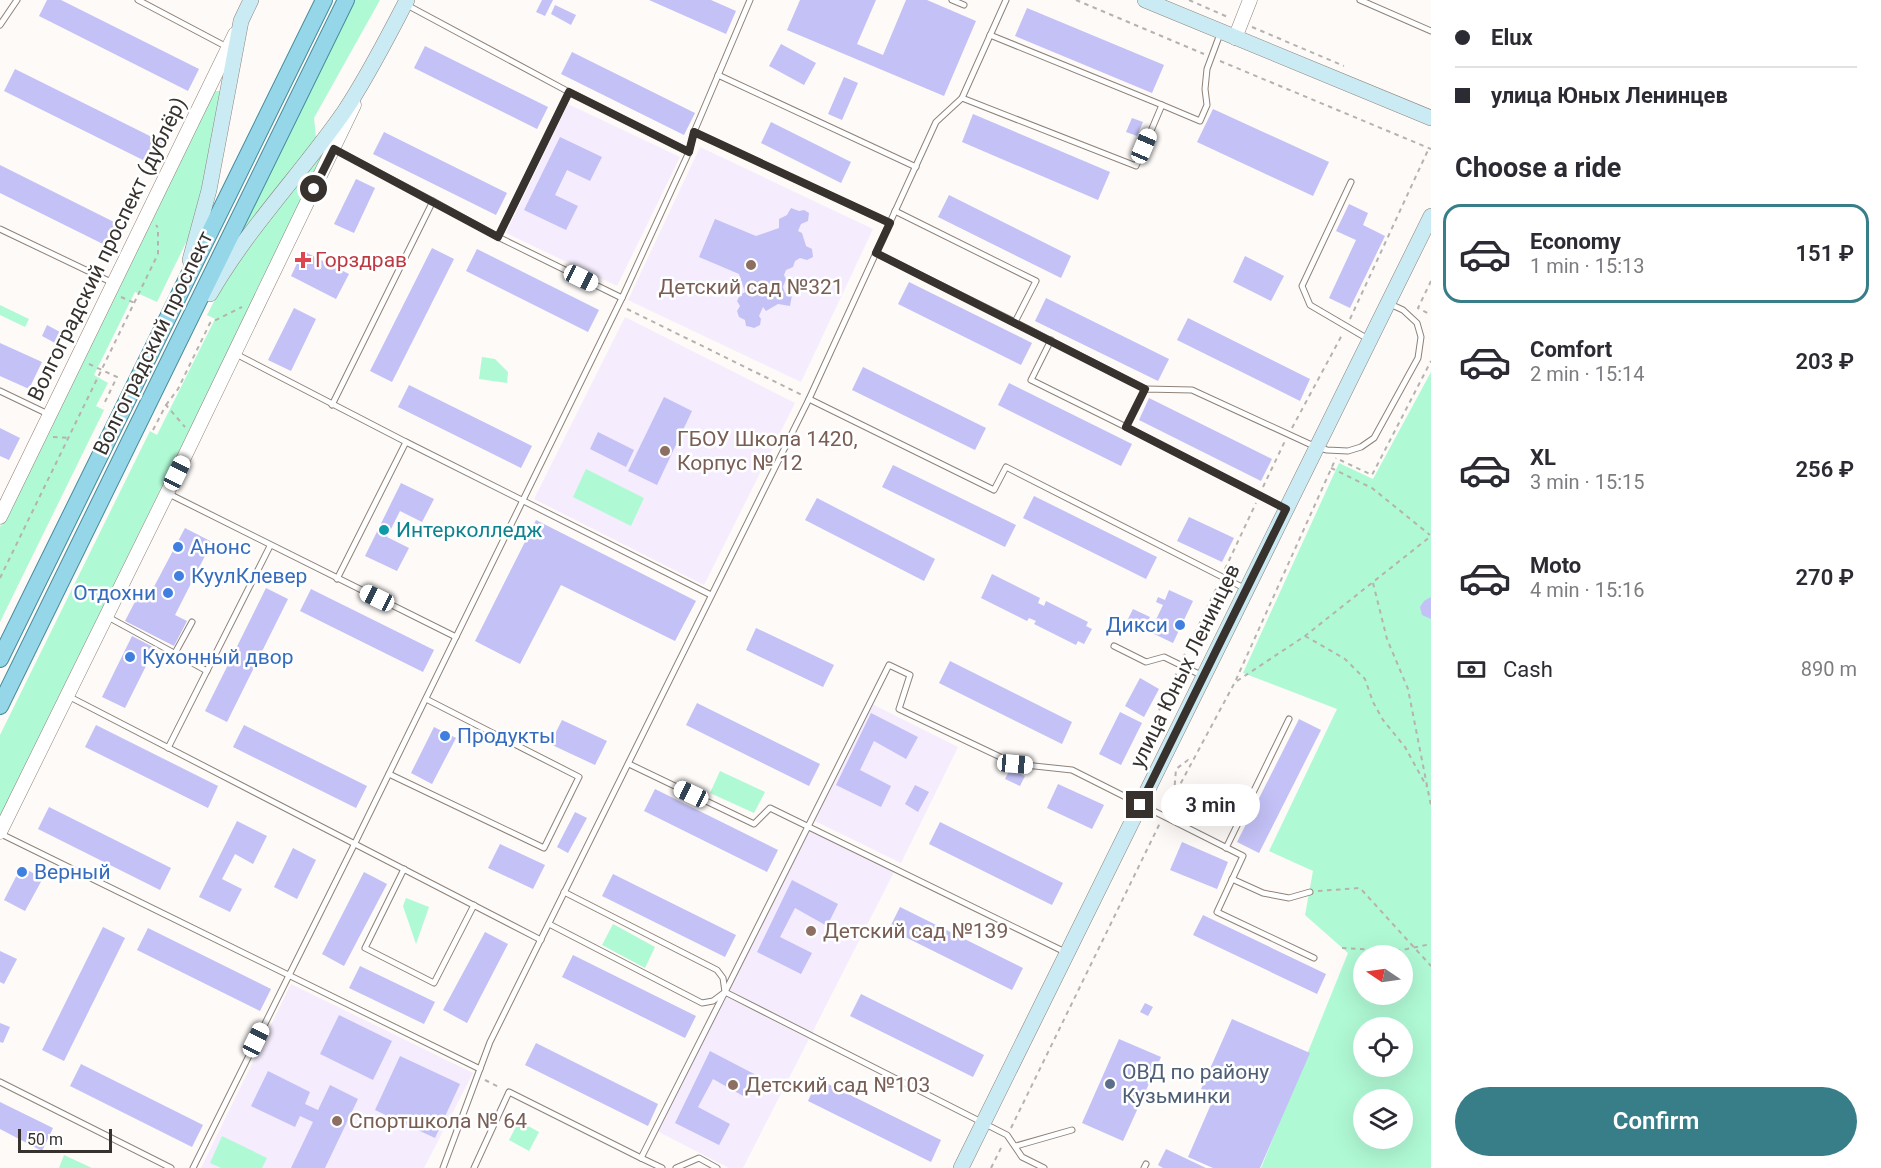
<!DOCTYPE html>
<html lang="en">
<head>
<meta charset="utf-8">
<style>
  body { margin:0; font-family:Roboto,sans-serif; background:#f7f7f7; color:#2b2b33; height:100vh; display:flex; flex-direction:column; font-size:22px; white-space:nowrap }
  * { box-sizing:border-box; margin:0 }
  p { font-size:20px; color:#7c7c81 }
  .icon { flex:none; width:33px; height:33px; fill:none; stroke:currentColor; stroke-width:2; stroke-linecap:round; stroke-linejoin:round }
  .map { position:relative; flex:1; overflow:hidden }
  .sheet { display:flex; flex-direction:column; background:#fff; width:450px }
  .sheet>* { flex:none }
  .top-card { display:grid; align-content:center; height:132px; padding:0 24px; background:#fff }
  .needle { width:39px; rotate:283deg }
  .controls { position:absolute; left:1353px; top:945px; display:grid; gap:12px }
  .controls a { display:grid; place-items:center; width:60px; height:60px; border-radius:50%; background:#fff; box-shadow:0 6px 24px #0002; font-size:30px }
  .scale { position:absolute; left:18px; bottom:15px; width:94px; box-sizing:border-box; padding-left:6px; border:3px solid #37322e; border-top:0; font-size:16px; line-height:21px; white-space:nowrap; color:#37322e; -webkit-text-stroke:4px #fff; paint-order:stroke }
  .end { position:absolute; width:27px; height:27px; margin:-14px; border:8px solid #37322e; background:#fff; box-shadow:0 0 0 3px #fff }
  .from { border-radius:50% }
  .bubble { position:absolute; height:42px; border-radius:21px; background:#fff; box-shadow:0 6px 24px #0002; font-size:20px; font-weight:600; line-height:42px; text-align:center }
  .car { position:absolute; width:18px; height:36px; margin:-18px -9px; border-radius:8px; box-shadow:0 0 4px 2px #0007; background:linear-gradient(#fff 24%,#345 0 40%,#fff 0 76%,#345 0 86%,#fff 0) }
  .top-card b { display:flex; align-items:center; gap:21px; height:57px; font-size:22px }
  .top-card b+b { border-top:2px solid #e1e1e2 }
  .top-card i { width:15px; height:15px; background:#2b2b33 }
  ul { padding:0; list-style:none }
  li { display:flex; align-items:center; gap:18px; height:99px; margin:0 12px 9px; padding:0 12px; border:3px solid transparent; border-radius:18px }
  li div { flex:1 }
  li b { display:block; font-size:22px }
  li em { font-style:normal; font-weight:600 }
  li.on { border-color:#387e89 }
  li>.icon { width:54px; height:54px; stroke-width:1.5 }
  h2 { padding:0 24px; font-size:27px; line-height:72px }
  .pay { display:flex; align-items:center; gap:15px; height:66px; padding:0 24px; font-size:22px }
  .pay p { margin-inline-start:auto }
  .cta { display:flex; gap:12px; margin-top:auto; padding:12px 24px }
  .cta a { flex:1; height:69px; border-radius:36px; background:#387e89; color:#fff; font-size:24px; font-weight:600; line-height:69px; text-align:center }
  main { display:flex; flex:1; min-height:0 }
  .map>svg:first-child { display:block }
  .education { fill:#f5edfd }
  .green { fill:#b0f9d5; fill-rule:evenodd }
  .building { fill:#c3c1f5 }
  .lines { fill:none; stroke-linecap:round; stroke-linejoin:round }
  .service-casing { stroke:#8f8278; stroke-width:7 }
  .tertiary-casing { stroke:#8f8278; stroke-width:15 }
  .secondary-casing { stroke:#8f8278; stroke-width:16 }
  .primary-casing { stroke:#478c9c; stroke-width:18 }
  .path { stroke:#b6b2af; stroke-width:2; stroke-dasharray:4.5 4.5; stroke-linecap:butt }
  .service { stroke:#fff; stroke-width:5 }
  .tertiary { stroke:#fff; stroke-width:14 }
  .secondary { stroke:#caebf3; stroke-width:15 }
  .primary { stroke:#95d7e8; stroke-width:16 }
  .route { stroke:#37322e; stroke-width:8 }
  .health-dot { fill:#e0444e; stroke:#fff; stroke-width:2 }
  .education-dot { fill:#8d6e63; stroke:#fff; stroke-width:2 }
  .culture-dot { fill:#0f9aa8; stroke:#fff; stroke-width:2 }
  .shop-dot { fill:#3f7fe0; stroke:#fff; stroke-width:2 }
  .service-dot { fill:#5c6f8a; stroke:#fff; stroke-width:2 }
  .labels { text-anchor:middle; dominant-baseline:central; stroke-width:5; stroke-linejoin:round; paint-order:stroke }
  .street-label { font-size:21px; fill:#37322e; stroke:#fff }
  .health-label { font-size:21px; fill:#be3a42; stroke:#fff; text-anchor:start }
  .education-label { font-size:21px; fill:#785e54; stroke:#fff; text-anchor:start }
  .culture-label { font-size:21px; fill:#0d838f; stroke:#fff; text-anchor:start }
  .shop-label { font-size:21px; fill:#366cbe; stroke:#fff; text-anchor:start }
  .service-label { font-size:21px; fill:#4e5e75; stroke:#fff; text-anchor:start }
</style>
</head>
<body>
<main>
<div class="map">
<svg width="1431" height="1168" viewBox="0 0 1431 1168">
  <rect width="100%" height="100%" fill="#fdfaf8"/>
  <g class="education">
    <path d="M568,104L680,157L617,286L506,233Z"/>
    <path d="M700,147L873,229L801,382L628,300Z"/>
    <path d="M625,317L795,403L704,585L534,499Z"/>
    <path d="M872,704L958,747L901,863L815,821Z"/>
    <path d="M810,830L894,872L812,1033L729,990Z"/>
    <path d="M291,984L473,1073L424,1168H201Z"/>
    <path d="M726,996L809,1039L743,1168H729L657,1131Z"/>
  </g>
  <g class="green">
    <path d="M355,0H380L314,118L316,137L308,154L244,229L240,227Z"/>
    <path d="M214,91H223L195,224L157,302L135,292L94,375L108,383L96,406L104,410L0,622V527Z"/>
    <path d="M330,143L0,817V735L150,431L157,435L215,319L207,315L236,258Z"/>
    <path d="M0,305L29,319L25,327L0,315Z"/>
    <path d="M482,357L495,359L508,372L507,383L479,379Z"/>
    <path d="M1431,372V1168H1261L1348,953L1305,915L1313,871L1269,851L1337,709L1243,673L1339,463L1373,479ZM1364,956H1402V994H1364ZM1364,1028H1402V1066H1364ZM1364,1100H1402V1138H1364Z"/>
    <path d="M586,469L644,498L631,526L573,497Z"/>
    <path d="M720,771L765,792L754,813L710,793Z"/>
    <path d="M406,898L429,907L416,944L403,906Z"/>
    <path d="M613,924L655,947L645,968L602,945Z"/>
    <path d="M519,1121L539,1132L529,1151L509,1140Z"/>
    <path d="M222,1136L267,1158L262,1168H221L210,1163Z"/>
    <path d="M64,1155L92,1168H59Z"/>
  </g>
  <g class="building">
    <path d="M47,0H61L199,69L188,91L39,16Z"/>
    <path d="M542,0H553L545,16L536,12Z"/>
    <path d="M649,0H711L736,11L726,34Z"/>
    <path d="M800,0H876L857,44L883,55L906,0H927L976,21L944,96L787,30Z"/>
    <path d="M555,5L576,15L571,25L551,14Z"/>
    <path d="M1027,8L1164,65L1152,93L1015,36Z"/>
    <path d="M781,44L816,63L804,85L769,66Z"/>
    <path d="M425,46L548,107L537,129L414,68Z"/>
    <path d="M572,52L695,113L684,135L561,74Z"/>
    <path d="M15,69L164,143L153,165L4,91Z"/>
    <path d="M844,77L858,83L842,120L828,114Z"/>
    <path d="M1213,109L1329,162L1313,196L1197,142Z"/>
    <path d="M973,114L1110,172L1098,200L962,142Z"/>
    <path d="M1132,118L1143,122L1137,136L1126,132Z"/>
    <path d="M771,122L851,162L841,183L761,143Z"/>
    <path d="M384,132L507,193L496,215L373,154Z"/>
    <path d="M560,137L602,157L590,181L567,170L555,195L578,206L566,230L524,210Z"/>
    <path d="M0,165L116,223L105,245L0,193Z"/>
    <path d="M356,179L375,188L354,233L334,224Z"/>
    <path d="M949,195L1071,256L1061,278L938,217Z"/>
    <path d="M1349,204L1368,213L1363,225L1385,236L1350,308L1329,298L1356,240L1336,231Z"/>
    <path d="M791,208L799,211L804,210L809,213L808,221L801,224L798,231L802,233L806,246L812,249L813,257L807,260L800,258L795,261L793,267L786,270L784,275L786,279L783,287L785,293L792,295L790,306L778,304L766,311L763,307L759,316L761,319L760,325L754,328L751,327L746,326L745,320L739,317L737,311L740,306L737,301L740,295L745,292L739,274L699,257L715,219L756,236L779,228V219L787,215Z"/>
    <path d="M432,248L454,259L392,382L370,371Z"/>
    <path d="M477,249L599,310L588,332L466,271Z"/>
    <path d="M303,251L349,274L336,299L291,276Z"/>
    <path d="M1245,256L1284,276L1271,301L1233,282Z"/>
    <path d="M909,282L1032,343L1021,365L898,304Z"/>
    <path d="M1046,298L1169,359L1158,381L1035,321Z"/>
    <path d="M294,308L316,319L291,371L268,360Z"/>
    <path d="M1188,318L1310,379L1300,401L1177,340Z"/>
    <path d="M47,325L60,332L55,343L42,336Z"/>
    <path d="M0,343L42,362L29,389L0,376Z"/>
    <path d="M863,367L986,428L975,450L852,390Z"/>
    <path d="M1009,383L1132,444L1121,466L998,405Z"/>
    <path d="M409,385L532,446L521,468L398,407Z"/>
    <path d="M664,397L692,411L657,485L628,471Z"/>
    <path d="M1149,398L1272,459L1261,481L1139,420Z"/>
    <path d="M0,428L20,438L9,460L0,456Z"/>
    <path d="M598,432L634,450L626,467L590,449Z"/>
    <path d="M893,465L1016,525L1005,547L882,487Z"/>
    <path d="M401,483L434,499L422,522L400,511L387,537L409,548L397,571L365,556Z"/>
    <path d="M1034,496L1157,557L1146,579L1023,518Z"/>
    <path d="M817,498L935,559L924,581L805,520Z"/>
    <path d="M1189,517L1234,538L1222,562L1177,541Z"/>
    <path d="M536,520L696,601L675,641L561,585L520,664L475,641Z"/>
    <path d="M185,528L212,542L175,615L187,621L174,646L125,621L138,596L147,600Z"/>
    <path d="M992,574L1040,598L1038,603L1044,606L1046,601L1088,622L1086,626L1092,629L1084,644L1078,641L1076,645L1034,624L1036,621L1029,618L1027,621L981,598Z"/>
    <path d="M266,588L288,599L227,722L205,711Z"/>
    <path d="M311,589L434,650L423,672L300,611Z"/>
    <path d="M1169,590L1193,601L1173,643L1150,632L1163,605L1156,602L1158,597L1165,600Z"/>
    <path d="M1431,597V619L1422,615L1420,607L1424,601Z"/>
    <path d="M1133,609L1150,617L1144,629L1127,621Z"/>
    <path d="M756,628L834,665L823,687L746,650Z"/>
    <path d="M132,636L155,648L125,708L102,697Z"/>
    <path d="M950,661L1072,722L1062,744L939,683Z"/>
    <path d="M1140,678L1159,689L1144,717L1125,706Z"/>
    <path d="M697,703L820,764L809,786L686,725Z"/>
    <path d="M1120,712L1142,723L1121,765L1099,754Z"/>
    <path d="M871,713L918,737L906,759L874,741L860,770L891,786L881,807L836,785Z"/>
    <path d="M1299,719L1321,730L1259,853L1237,842Z"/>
    <path d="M562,720L607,741L595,765L550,744Z"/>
    <path d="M96,725L218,786L208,808L85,747Z"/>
    <path d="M244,725L367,786L356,808L233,747Z"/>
    <path d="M434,727L456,738L432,784L411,773Z"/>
    <path d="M1010,769L1025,776L1020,786L1005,779Z"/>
    <path d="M1058,784L1104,805L1092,829L1047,808Z"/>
    <path d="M915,785L929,792L918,812L905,804Z"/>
    <path d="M655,789L778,850L767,872L644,811Z"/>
    <path d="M49,807L171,868L160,890L38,829Z"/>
    <path d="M575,812L587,818L568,853L557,847Z"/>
    <path d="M237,821L267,836L253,864L235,854L222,879L242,889L230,912L199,897Z"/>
    <path d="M940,822L1063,883L1052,905L929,844Z"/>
    <path d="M1182,842L1228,862L1217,889L1170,870Z"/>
    <path d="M500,844L545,865L533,889L488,868Z"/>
    <path d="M293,848L316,860L297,899L274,887Z"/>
    <path d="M21,867L43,878L25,911L4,900Z"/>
    <path d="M364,872L387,884L344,966L322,954Z"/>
    <path d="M613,874L736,935L725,957L602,896Z"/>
    <path d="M792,880L838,904L827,926L795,908L780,937L812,953L801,974L757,952Z"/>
    <path d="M900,907L1023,968L1012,990L889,929Z"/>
    <path d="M1203,915L1326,974L1317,994L1193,935Z"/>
    <path d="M103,927L125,938L64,1061L42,1050Z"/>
    <path d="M148,928L271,989L260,1011L137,950Z"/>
    <path d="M485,932L508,944L467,1023L443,1010Z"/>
    <path d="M0,951L17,959L4,984L0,982Z"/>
    <path d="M573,955L696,1016L685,1038L562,977Z"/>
    <path d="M360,966L435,1002L424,1024L349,988Z"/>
    <path d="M861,994L984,1055L973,1077L850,1016Z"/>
    <path d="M1145,1003L1153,1007L1148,1016L1140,1012Z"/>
    <path d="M339,1015L392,1041L373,1080L320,1054Z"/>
    <path d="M1232,1019L1310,1053L1260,1168H1213L1188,1157L1215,1095L1201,1089Z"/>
    <path d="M0,1023L10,1027L3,1043L0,1042Z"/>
    <path d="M1119,1039L1161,1057L1123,1141L1082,1123Z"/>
    <path d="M536,1043L658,1104L648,1126L525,1065Z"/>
    <path d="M710,1051L756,1075L745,1097L713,1079L698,1107L730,1124L719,1145L675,1123Z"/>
    <path d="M400,1056L460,1084L435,1138L375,1110Z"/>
    <path d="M81,1064L203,1125L192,1147L70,1086Z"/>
    <path d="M268,1071L310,1092L305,1104L318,1110L330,1085L358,1099L325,1168H291L313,1122L300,1116L295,1127L251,1106Z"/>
    <path d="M818,1079L941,1140L931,1162L808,1101Z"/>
    <path d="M0,1102L53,1128L42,1151L0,1129Z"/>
    <path d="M1166,1149L1206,1168H1163L1158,1165Z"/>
  </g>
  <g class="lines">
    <g class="service-casing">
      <g id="service">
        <path d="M138,0L227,47"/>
        <path d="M952,0L964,5"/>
        <path d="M1360,0L1431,31"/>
        <path d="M405,4L569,92L498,237L433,201"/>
        <path d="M0,25L17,0"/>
        <path d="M718,75L916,167"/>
        <path d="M569,92L689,152L694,132L750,0"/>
        <path d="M962,98L1136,166L1162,105L990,35"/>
        <path d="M1162,105L1200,121L1207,105L1205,89L1207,69L1220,34"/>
        <path d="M694,132L890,223"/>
        <path d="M1351,182L1302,286L1310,305L1368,339"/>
        <path d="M895,211L1036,281L1015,322L1145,389"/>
        <path d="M0,229L113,283"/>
        <path d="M876,253L1015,322"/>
        <path d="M622,298L689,152"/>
        <path d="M1051,340L1031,380L1126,427"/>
        <path d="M234,353L406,442L337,579"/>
        <path d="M0,391L48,414"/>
        <path d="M809,399L994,490L1006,467L1246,589"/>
        <path d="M332,405L433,201L334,149"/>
        <path d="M406,442L711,595"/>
        <path d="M169,494L456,637"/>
        <path d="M1284,508L1126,427L1145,389L1192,390L1316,447L1327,450L1348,451L1361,447L1374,438L1418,358L1421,337L1417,323L1403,310L1390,304"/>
        <path d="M108,617L207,671"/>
        <path d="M1114,646L1146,662L1164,657L1203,676"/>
        <path d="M175,653L192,622"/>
        <path d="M68,696L541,940"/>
        <path d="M168,748L270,546"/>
        <path d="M629,764L754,824L770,808L1065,952"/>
        <path d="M389,774L544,848L579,777L426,699"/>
        <path d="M1,834L480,1069"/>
        <path d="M1226,848L1289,719"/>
        <path d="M404,869L365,948L434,983L474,905"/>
        <path d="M1232,879L1263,893L1289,898L1310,892"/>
        <path d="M549,924L702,1003L713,1001L725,992L723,978L717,970L564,892"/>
        <path d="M725,992L889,665L910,675L899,709L1015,764L1072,770L1243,856L1217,912L1314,958"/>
        <path d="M0,1082L171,1168"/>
        <path d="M1016,1146L1072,1130"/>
        <path d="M641,1158L662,1168"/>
        <path d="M193,1168L355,843L622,298L498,237"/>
        <path d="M443,1168L490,1042L809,399L936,122L962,98L1006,0"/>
        <path d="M474,1168L509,1092L641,1158L725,992L1007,1135L1022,1157L1044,1168"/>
        <path d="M676,1168L699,1158L717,1168"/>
        <path d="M1144,1168L1146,1164"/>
      </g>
    </g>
    <g class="tertiary-casing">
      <g id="tertiary">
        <path d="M1235,38L1250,0"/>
        <path d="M0,517L235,34"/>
        <path d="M0,832L167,493L354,105"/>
      </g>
    </g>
    <g class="secondary-casing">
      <g id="secondary">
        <path d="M1145,0L1431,118"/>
        <path d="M190,260L209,190L241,21L251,0"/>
        <path d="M210,294C248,228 301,174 344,112C368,76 387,38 407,0"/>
        <path d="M961,1168L1431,216"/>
      </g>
    </g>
    <g class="primary-casing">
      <g id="primary">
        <path d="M0,659L324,0"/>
        <path d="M0,706L346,0"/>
      </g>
    </g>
    <g class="path">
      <path d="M1076,0L1204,54"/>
      <path d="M1189,0L1230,18"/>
      <path d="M1252,27L1344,66"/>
      <path d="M1220,61L1431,149"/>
      <path d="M1431,281L1418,308L1431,315"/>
      <path d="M121,297L135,303"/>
      <path d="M627,309L802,395"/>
      <path d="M1350,319L1429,148"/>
      <path d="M89,364L117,377L103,406"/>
      <path d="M166,405L178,389L210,323L242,307"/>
      <path d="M1292,428L1342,335"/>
      <path d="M153,430L166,405L185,427"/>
      <path d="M53,437L69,438"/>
      <path d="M1340,460L1372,475L1431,361"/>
      <path d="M1331,468L1372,488L1430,535"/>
      <path d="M1263,487L1285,441"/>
      <path d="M1225,569L1256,503"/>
      <path d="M0,578L158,254V228L156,225"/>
      <path d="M1373,583L1387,639L1408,689L1431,806"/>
      <path d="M1305,636L1345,659L1365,679L1373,702L1383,720L1405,747L1427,787"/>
      <path d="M1183,658L1218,585"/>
      <path d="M1237,681L1305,636L1431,536"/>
      <path d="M1140,751L1177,672"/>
      <path d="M1174,794L1176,769L1188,760L1192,763"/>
      <path d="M1168,807L1235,682L1336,458"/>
      <path d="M1318,891L1360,888L1431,966"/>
      <path d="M1342,948L1397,951L1431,944"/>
      <path d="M485,1080L501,1088"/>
      <path d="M1011,1128L1160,823"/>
      <path d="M991,1168L1003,1144"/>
    </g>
    <use href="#service" class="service"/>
    <use href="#tertiary" class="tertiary"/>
    <use href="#secondary" class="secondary"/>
    <use href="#primary" class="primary"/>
  </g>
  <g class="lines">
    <path class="route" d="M314,189L334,149L498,237L569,92L689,152L694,132L890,223L876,253L1145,389L1126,427L1286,509L1140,805"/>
  </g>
  <path class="health-dot" d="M300 251h6v6h6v6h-6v6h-6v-6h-6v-6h6z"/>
  <g class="education-dot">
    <circle cx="751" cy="265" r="6"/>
    <circle cx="665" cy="451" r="6"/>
    <circle cx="811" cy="931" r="6"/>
    <circle cx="733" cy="1085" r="6"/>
    <circle cx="337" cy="1121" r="6"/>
  </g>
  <circle class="culture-dot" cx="384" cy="530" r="6"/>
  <g class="shop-dot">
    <circle cx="178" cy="547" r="6"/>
    <circle cx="179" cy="576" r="6"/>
    <circle cx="168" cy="593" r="6"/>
    <circle cx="1180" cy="625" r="6"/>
    <circle cx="130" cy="657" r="6"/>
    <circle cx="445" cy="736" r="6"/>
    <circle cx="22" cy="872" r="6"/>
  </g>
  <circle class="service-dot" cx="1110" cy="1084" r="6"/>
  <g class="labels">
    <g class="street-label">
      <text transform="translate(107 249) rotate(-64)">Волгоградский проспект (дублёр)</text>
      <text transform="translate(153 343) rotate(-64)">Волгоградский проспект</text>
      <text transform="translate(1185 666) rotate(-64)">улица Юных Ленинцев</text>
    </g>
    <g class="health-label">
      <text x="315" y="260">Горздрав</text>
    </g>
    <g class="education-label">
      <text x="751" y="287" text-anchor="middle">Детский сад №321</text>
      <text x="677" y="439">ГБОУ Школа 1420,<tspan x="677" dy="24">Корпус № 12</tspan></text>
      <text x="823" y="931">Детский сад №139</text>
      <text x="745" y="1085">Детский сад №103</text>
      <text x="349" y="1121">Спортшкола № 64</text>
    </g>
    <g class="culture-label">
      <text x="396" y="530">Интерколледж</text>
    </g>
    <g class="shop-label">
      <text x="190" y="547">Анонс</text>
      <text x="191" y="576">КуулКлевер</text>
      <text x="156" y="593" text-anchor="end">Отдохни</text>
      <text x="1168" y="625" text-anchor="end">Дикси</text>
      <text x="142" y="657">Кухонный двор</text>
      <text x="457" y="736">Продукты</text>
      <text x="34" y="872">Верный</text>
    </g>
    <g class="service-label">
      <text x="1122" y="1072">ОВД по району<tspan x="1122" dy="24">Кузьминки</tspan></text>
    </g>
  </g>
</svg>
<div class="controls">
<a><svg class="needle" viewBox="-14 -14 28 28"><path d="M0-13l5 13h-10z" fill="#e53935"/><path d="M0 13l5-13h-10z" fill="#7c7c81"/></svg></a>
<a><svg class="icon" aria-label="locate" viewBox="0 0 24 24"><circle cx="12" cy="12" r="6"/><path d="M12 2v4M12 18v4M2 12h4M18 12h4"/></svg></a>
<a><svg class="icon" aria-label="layers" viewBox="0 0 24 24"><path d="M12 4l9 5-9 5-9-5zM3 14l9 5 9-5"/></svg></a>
</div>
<div class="scale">50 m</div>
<i class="end from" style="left:314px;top:189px"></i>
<i class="end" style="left:1140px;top:805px"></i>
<div class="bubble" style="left:1161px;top:784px;width:99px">3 min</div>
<i class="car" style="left:1144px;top:146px;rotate:23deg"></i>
<i class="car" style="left:581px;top:278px;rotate:116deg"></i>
<i class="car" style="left:177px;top:473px;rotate:26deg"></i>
<i class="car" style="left:377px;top:598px;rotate:296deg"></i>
<i class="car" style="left:1015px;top:764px;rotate:95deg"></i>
<i class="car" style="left:691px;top:794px;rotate:295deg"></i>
<i class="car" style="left:256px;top:1040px;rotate:26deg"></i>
</div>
<section class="sheet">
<div class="top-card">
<b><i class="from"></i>Elux</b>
<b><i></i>улица Юных Ленинцев</b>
</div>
<h2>Choose a ride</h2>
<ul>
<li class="on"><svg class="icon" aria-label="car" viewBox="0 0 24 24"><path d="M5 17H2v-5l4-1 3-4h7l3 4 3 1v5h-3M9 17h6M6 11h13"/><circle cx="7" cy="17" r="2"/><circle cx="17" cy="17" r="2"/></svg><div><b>Economy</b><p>1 min · 15:13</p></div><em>151 ₽</em></li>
<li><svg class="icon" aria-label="car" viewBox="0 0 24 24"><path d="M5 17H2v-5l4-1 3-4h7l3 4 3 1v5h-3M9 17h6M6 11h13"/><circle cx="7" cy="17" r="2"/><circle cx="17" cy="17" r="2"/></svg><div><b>Comfort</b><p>2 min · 15:14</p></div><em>203 ₽</em></li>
<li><svg class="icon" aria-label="car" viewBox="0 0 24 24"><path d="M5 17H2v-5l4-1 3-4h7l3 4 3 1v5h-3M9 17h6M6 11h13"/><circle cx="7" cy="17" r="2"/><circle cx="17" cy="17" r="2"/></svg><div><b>XL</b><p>3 min · 15:15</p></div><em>256 ₽</em></li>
<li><svg class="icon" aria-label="car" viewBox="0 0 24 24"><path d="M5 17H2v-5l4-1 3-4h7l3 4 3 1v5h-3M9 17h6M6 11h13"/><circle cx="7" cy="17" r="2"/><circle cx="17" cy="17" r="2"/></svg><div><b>Moto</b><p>4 min · 15:16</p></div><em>270 ₽</em></li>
</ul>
<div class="pay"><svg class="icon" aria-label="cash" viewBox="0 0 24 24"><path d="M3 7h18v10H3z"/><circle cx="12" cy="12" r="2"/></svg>Cash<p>890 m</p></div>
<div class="cta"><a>Confirm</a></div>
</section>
</main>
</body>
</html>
